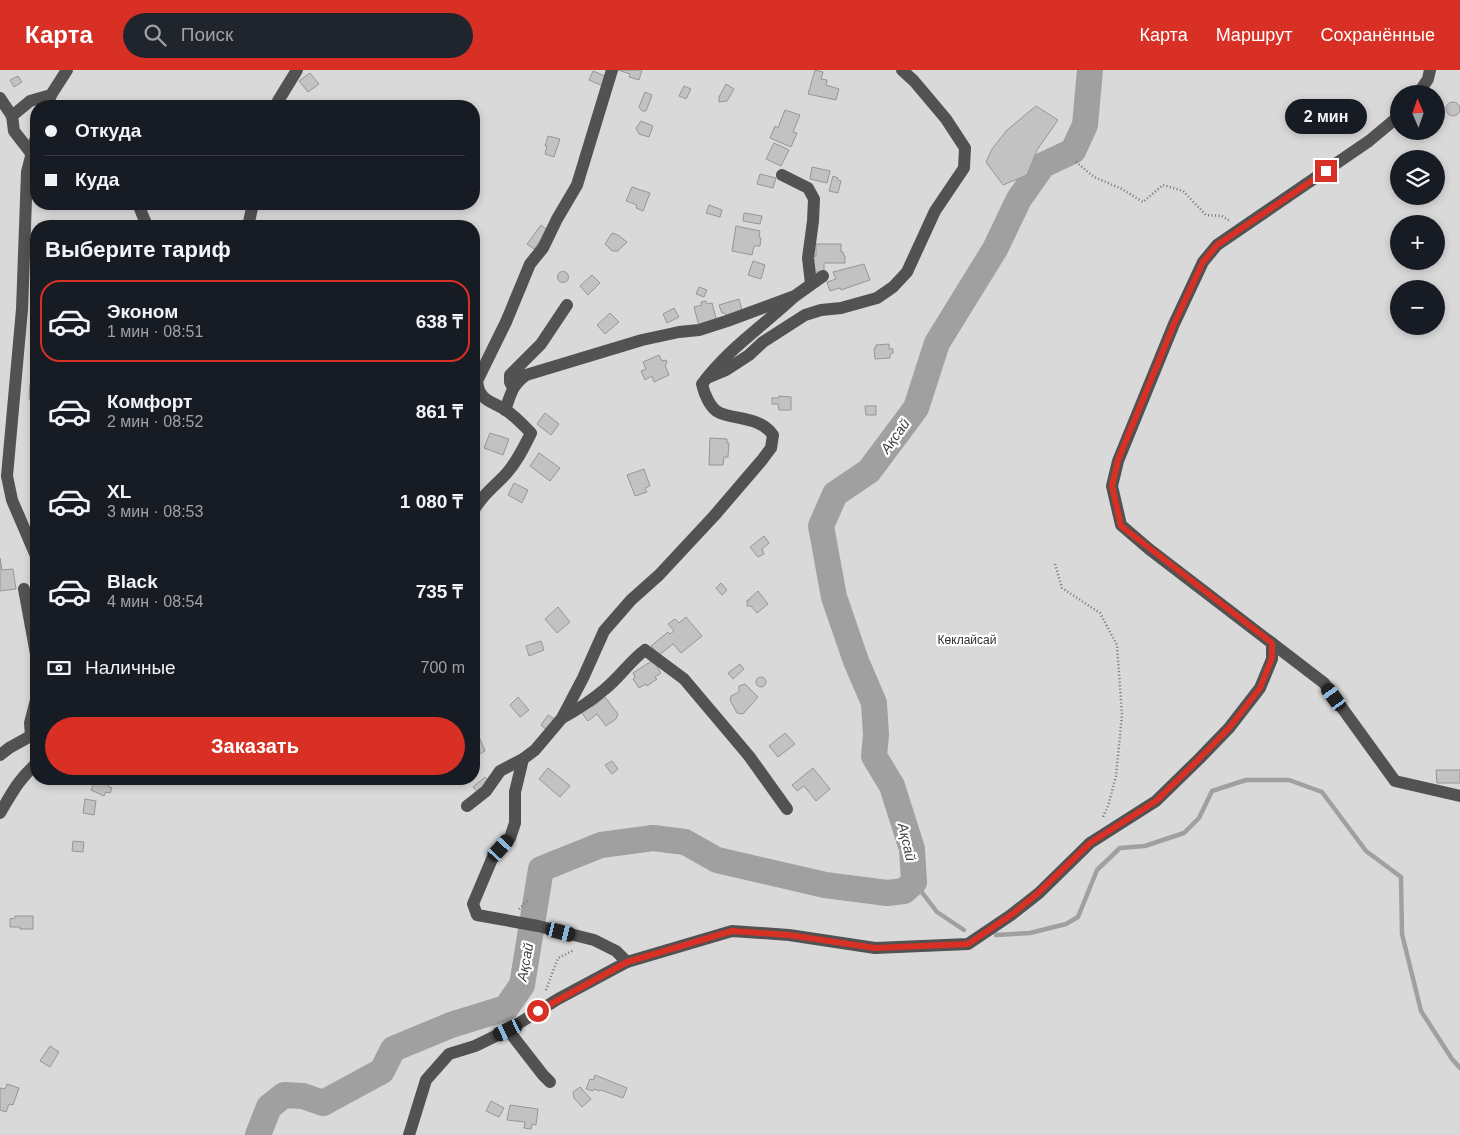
<!DOCTYPE html>
<html lang="ru">
<head>
<meta charset="utf-8">
<style>
  body { margin:0; font-family:Helvetica,sans-serif; background:#20242c; color:#f1f3f6; height:100vh; display:flex; flex-direction:column; font-size:19px; white-space:nowrap }
  * { box-sizing:border-box; margin:0 }
  p { font-size:16px; color:#9ea1a6 }
  .icon { flex:none; width:28px; height:28px; fill:none; stroke:currentColor; stroke-width:2; stroke-linecap:round; stroke-linejoin:round }
  .map { position:relative; flex:1; overflow:hidden }
  .sheet { position:absolute; left:30px; top:150px; width:450px; height:565px; display:flex; flex-direction:column; background:#171b24; border-radius:20px; box-shadow:0 2px 8px #0003 }
  .sheet>* { flex:none }
  .banner { position:absolute; left:30px; top:30px; width:450px; height:110px; border-radius:20px; box-shadow:0 2px 8px #0003; display:grid; align-content:center; height:110px; padding:0 15px; background:#171b24 }
  .needle { width:32px; rotate:358deg }
  .fabs { position:absolute; left:1390px; top:15px; display:grid; gap:10px }
  .fabs a { display:grid; place-items:center; width:55px; height:55px; border-radius:50%; background:#171b24; box-shadow:0 2px 8px #0003; font-size:25px }
  .end { position:absolute; width:22px; height:22px; margin:-11px; border:6px solid #d93025; background:#fff; box-shadow:0 0 0 2px #fff }
  .from { border-radius:50% }
  .bubble { position:absolute; height:35px; border-radius:18px; background:#171b24; box-shadow:0 2px 8px #0003; font-size:16px; font-weight:800; line-height:35px; text-align:center }
  .car { position:absolute; width:15px; height:30px; margin:-15px -8px; border-radius:6px; box-shadow:0 0 4px 1px #0007; background:linear-gradient(#222 24%,#8ab4d8 0 40%,#222 0 76%,#8ab4d8 0 86%,#222 0) }
  .banner b { display:flex; align-items:center; gap:18px; height:48px; font-size:19px }
  .banner b+b { border-top:1px solid #363941 }
  .banner i { width:12px; height:12px; background:#f1f3f6 }
  ul { padding:0; list-style:none }
  li { display:flex; align-items:center; gap:15px; height:82px; margin:0 10px 8px; padding:0 5px; border:2px solid transparent; border-radius:20px }
  li div { flex:1 }
  li b { display:block; font-size:19px }
  li em { font-style:normal; font-weight:800 }
  li.active { border-color:#d93025 }
  li>.icon { width:45px; height:45px; stroke-width:1.5 }
  h2 { padding:0 15px; font-size:22px; line-height:60px }
  .pay { display:flex; align-items:center; gap:12px; height:55px; padding:0 15px; font-size:19px }
  .pay p { margin-inline-start:auto }
  .primary-button { display:flex; gap:10px; margin-top:auto; padding:10px 15px }
  .primary-button a { flex:1; height:58px; border-radius:30px; background:#d93025; color:#fff; font-size:20px; font-weight:800; line-height:58px; text-align:center }
  header { display:flex; align-items:center; gap:30px; box-sizing:border-box; height:70px; padding:0 25px; background:#d93025; color:#fff }
  header strong { font-size:24px }
  nav { display:flex; gap:28px; margin-inline-start:auto; font-size:18px }
  .search { width:350px; height:45px; background:#20242c; display:flex; align-items:center; gap:12px; box-sizing:border-box; padding:0 18px; border-radius:28px; color:#9ea1a6; font-size:19px }
  .map>svg:first-child { display:block }
  .green { fill:#d9d9d9; fill-rule:evenodd }
  .lines { fill:none; stroke-linecap:round; stroke-linejoin:round }
  .stream { stroke:#a0a0a0; stroke-width:4.5 }
  .river { stroke:#a0a0a0; stroke-width:26 }
  .building { fill:#c2c2c2; stroke:#969696 }
  .path { stroke:#747474; stroke-width:2.5; stroke-dasharray:1 2.5; stroke-linecap:butt }
  .minor { stroke:#525252; stroke-width:12 }
  .route { stroke:#d93025; stroke-width:6 }
  .labels { text-anchor:middle; dominant-baseline:central; stroke-width:4.5; stroke-linejoin:round; paint-order:stroke }
  .park-label { font-size:12px; fill:#303030; stroke:#fff }
  .water-label { font-size:14px; font-style:italic; fill:#414141; stroke:#fff }
</style>
</head>
<body>
<header>
<strong>Карта</strong>
<div class="search"><svg class="icon" aria-label="search" viewBox="0 0 24 24"><circle cx="10" cy="10" r="6"/><path d="M15 15l6 6"/></svg>Поиск</div>
<nav><a>Карта</a><a>Маршрут</a><a>Сохранённые</a></nav>
</header>
<div class="map">
<svg width="1460" height="1065" viewBox="0 0 1460 1065">
  <rect width="100%" height="100%" fill="#fff"/>
  <path class="green" d="M0,0H1460V1065H0ZM1399,24H1436V61H1399ZM36,36H474V134H36ZM1399,89H1436V126H1399ZM1399,154H1436V191H1399ZM36,156H474V709H36ZM1399,219H1436V256H1399Z"/>
  <g class="lines">
    <g class="stream">
      <path d="M914,812L937,842L964,860"/>
      <path d="M996,865L1030,863L1066,854L1078,847L1097,800L1120,778L1145,776L1184,763L1199,748L1212,721L1246,710H1289L1322,722L1366,781L1401,807L1402,864L1421,941L1452,989L1460,998"/>
    </g>
    <path class="river" d="M258,1065L269,1037L284,1025L303,1026L323,1033L382,1001L393,979L451,955L506,938L522,915L541,799L601,775L653,768L685,772L717,790L825,815L887,823L904,821L914,812L912,779L892,716L874,686L876,665L874,633L856,591L834,527L821,456L835,424L869,401L916,338L937,273L995,179L1019,129L1043,95L1073,81L1085,55L1090,0"/>
  </g>
  <g class="building">
    <path d="M618,0H642L639,10L629,7L630,4Z"/>
    <path d="M815,0L823,2L821,9L827,10L826,15L839,19L836,30L808,24Z"/>
    <path d="M593,1L607,7L603,16L589,10Z"/>
    <path d="M310,3L319,14L308,22L299,11Z"/>
    <path d="M18,6L22,12L14,17L10,10Z"/>
    <path d="M726,14L734,19L727,31L719,32V27Z"/>
    <path d="M684,16L691,19L686,29L679,26Z"/>
    <path d="M645,22L652,25L646,41H642L639,37Z"/>
    <circle cx="1453" cy="39" r="7"/>
    <path d="M1036,36L1058,50L1037,80L1027,105L1003,115L986,92L992,79L1007,60Z"/>
    <path d="M785,40L800,45L793,62L797,63L791,77L770,68L775,56L778,58Z"/>
    <path d="M641,51L653,56L649,67L639,64L636,58Z"/>
    <path d="M548,66L560,69L554,87L545,84L547,76H545Z"/>
    <path d="M774,73L789,80L781,96L766,89Z"/>
    <path d="M812,97L830,101L827,113L810,109Z"/>
    <path d="M760,104L776,108L773,118L757,114Z"/>
    <path d="M833,106L838,108V110L841,111L838,123L829,121Z"/>
    <path d="M632,117L650,123L643,141L636,138L637,135L626,131Z"/>
    <path d="M709,135L722,140L720,147L706,143Z"/>
    <path d="M744,143L762,146L760,154L743,151Z"/>
    <path d="M541,155L548,161L534,179L527,174Z"/>
    <path d="M736,156L760,161L759,167L761,168L760,176H754L752,185L732,181Z"/>
    <path d="M612,163L618,165L627,172L618,181H612L605,174Z"/>
    <path d="M816,174H841V182H843L844,186H845V193H824V202H813V186H816Z"/>
    <path d="M753,191L765,195L761,209L748,205Z"/>
    <path d="M864,194L870,210L841,220L840,218L830,221L827,212L836,209L833,202Z"/>
    <circle cx="563" cy="207" r="5.5"/>
    <path d="M592,205L600,213L588,225L580,216Z"/>
    <path d="M699,217L707,220L704,227L696,224Z"/>
    <path d="M739,229L742,240L726,246L725,243H722L719,235Z"/>
    <path d="M706,231L707,234L712,233L717,252L699,256L694,237L702,235L701,232Z"/>
    <path d="M674,238L679,247L667,253L663,244Z"/>
    <path d="M610,243L619,252L605,264L597,255Z"/>
    <path d="M889,274V279H893V283L890,284V288L875,289L874,278H876V275Z"/>
    <path d="M659,285L662,291L666,290L667,293L665,295L669,305L654,312L652,306L645,310L641,301L646,299L643,292Z"/>
    <path d="M30,313H36V330L29,329Z"/>
    <path d="M779,326L791,327V340H779L778,334H772V328H779Z"/>
    <path d="M865,336H876V345H866Z"/>
    <path d="M545,343L559,354L551,365L537,354Z"/>
    <path d="M490,363L509,369L503,385L484,378Z"/>
    <path d="M710,368L727,369V373H729L728,387H724L723,395H709Z"/>
    <path d="M539,383L560,398L550,411L530,396Z"/>
    <path d="M644,399L650,416L645,418L647,422L635,426L627,405Z"/>
    <path d="M514,413L528,420L522,433L508,425Z"/>
    <path d="M764,466L769,473L762,479L764,484L758,487L750,477Z"/>
    <path d="M0,488L2,500L13,499L16,519L0,521Z"/>
    <path d="M721,513L727,520L722,525L716,518Z"/>
    <path d="M758,521L768,534L757,543L751,536H747V530H750V528Z"/>
    <path d="M558,537L570,552L557,563L545,549Z"/>
    <path d="M686,547L702,566L681,583L673,574L659,585L651,576L668,562L670,564L674,561L668,554L675,549L679,553Z"/>
    <path d="M541,571L544,580L529,586L526,576Z"/>
    <path d="M653,590L661,603L655,607L657,609L647,616L646,614L639,618L633,609L635,607L633,603Z"/>
    <path d="M740,594L744,599L733,609L728,603Z"/>
    <circle cx="761" cy="612" r="5"/>
    <path d="M745,614L758,627L743,644L737,643L730,630L731,626L739,622V616Z"/>
    <path d="M518,627L529,640L520,647L510,635Z"/>
    <path d="M605,627L618,644L616,649L606,656L597,644L588,651L581,642L591,635L592,637Z"/>
    <path d="M548,645L555,649L547,660L541,655Z"/>
    <path d="M785,663L795,674L778,687L769,676Z"/>
    <path d="M480,669L485,681L474,687V672Z"/>
    <path d="M612,691L618,699L612,704L605,695Z"/>
    <path d="M548,698L570,716L560,727L539,709Z"/>
    <path d="M813,698L830,719L816,731L804,716L797,721L792,715Z"/>
    <path d="M1436,700H1460V713H1437Z"/>
    <path d="M485,707L489,712L478,723L473,717Z"/>
    <path d="M96,709L111,710L108,716L112,718L110,723L106,722L104,726L91,720Z"/>
    <path d="M85,729L96,731L94,745L83,743Z"/>
    <path d="M73,771L84,772L83,782L72,781Z"/>
    <path d="M15,846H33V859H20V857H10V849L15,848Z"/>
    <path d="M50,976L59,982L50,997L40,991Z"/>
    <path d="M595,1005L627,1018L623,1028L601,1020L599,1021L594,1019L593,1021L586,1019L590,1009L593,1010Z"/>
    <path d="M7,1014L19,1018L13,1035L9,1034L6,1042L0,1040V1018L5,1019Z"/>
    <path d="M580,1017L591,1029L582,1037L574,1028L573,1022Z"/>
    <path d="M491,1031L504,1038L499,1047L486,1041Z"/>
    <path d="M510,1035L538,1039L536,1055L532,1054L531,1059L524,1058L525,1052L507,1050Z"/>
  </g>
  <g class="lines">
    <g class="path">
      <path d="M1076,92L1094,107L1122,119L1143,132L1163,115L1183,121L1206,145L1222,146L1230,151"/>
      <path d="M1055,494L1062,518L1100,543L1117,575L1122,645L1116,706L1108,736L1102,749"/>
      <path d="M519,839L527,831"/>
      <path d="M546,920L558,888L574,880"/>
    </g>
    <g class="minor">
      <path d="M1418,24L1428,9L1430,0"/>
      <path d="M0,28L12,46"/>
      <path d="M47,36L51,25L67,0"/>
      <path d="M277,36L278,31L297,0"/>
      <path d="M1399,46L1369,71L1217,175L1203,192L1174,254L1118,391L1112,416L1121,455L1149,479L1324,613L1395,711L1460,726"/>
      <path d="M36,67L27,102L22,239L7,406L12,430L36,486"/>
      <path d="M31,83L14,61L12,46L30,31L51,25"/>
      <path d="M782,105L808,118L814,129L813,151L808,188L811,214"/>
      <path d="M138,134L147,156"/>
      <path d="M248,156L253,134"/>
      <path d="M707,308L726,300L749,285L763,272L805,245L821,240L841,238L877,228L893,217L907,202L935,141L964,98L965,78L946,49L914,11L902,0"/>
      <path d="M513,318L510,312V305L541,274L567,235"/>
      <path d="M505,340C511,324 512,315 526,305L642,270L679,262L699,260L727,251L795,226L823,206"/>
      <path d="M474,440C482,425 495,416 506,404C517,392 524,377 531,363C523,355 516,347 507,341C493,331 479,332 477,311L506,252L530,194L543,178L557,149L577,115L612,0"/>
      <path d="M24,519L36,584"/>
      <path d="M562,648C577,640 592,630 605,619C620,607 630,591 645,580L684,609L749,686L787,739"/>
      <path d="M31,666L30,653L36,630"/>
      <path d="M0,685L9,678L36,663"/>
      <path d="M467,736L486,721L500,701L523,689"/>
      <path d="M0,743C12,723 18,710 36,694"/>
      <path d="M627,892L616,881L594,870L538,856L477,845L473,834L492,789L510,768L515,753V722L523,689L535,680L562,648L583,608L604,561L631,530L659,505L714,446L762,390L771,378L773,365C760,347 738,350 720,343C710,339 704,323 702,314C730,277 762,257 795,226"/>
      <path d="M508,960L543,1005L550,1012"/>
      <path d="M409,1065L426,1010L449,984L475,976L508,960L558,929L627,892L732,861L789,865L875,878L968,874L1011,845L1039,823L1090,773L1156,731L1199,689L1229,658L1260,618L1272,589V573"/>
    </g>
  </g>
  <g class="lines">
    <path class="route" d="M538,941L627,892L732,861L789,865L875,878L968,874L1011,845L1038,823L1090,773L1156,731L1199,689L1229,658L1260,618L1272,588V573L1121,456L1112,416L1118,390L1174,254L1203,192L1217,175L1326,101"/>
  </g>
  <g class="labels">
    <g class="park-label">
      <text x="967" y="570">Көклайсай</text>
    </g>
    <g class="water-label">
      <text transform="translate(895 366) rotate(-54)">Ақсай</text>
      <text transform="translate(907 772) rotate(77)">Ақсай</text>
      <text transform="translate(525 892) rotate(-79)">Ақсай</text>
    </g>
  </g>
</svg>
<div class="fabs">
<a><svg class="needle" viewBox="-14 -14 28 28"><path d="M0-13l5 13h-10z" fill="#e53935"/><path d="M0 13l5-13h-10z" fill="#9ea1a6"/></svg></a>
<a><svg class="icon" aria-label="layers" viewBox="0 0 24 24"><path d="M12 4l9 5-9 5-9-5zM3 14l9 5 9-5"/></svg></a>
<a>+</a>
<a>−</a>
</div>
<i class="end from" style="left:538px;top:941px"></i>
<i class="end" style="left:1326px;top:101px"></i>
<div class="bubble" style="left:1285px;top:29px;width:82px">2 мин</div>
<i class="car" style="left:1334px;top:627px;rotate:324deg"></i>
<i class="car" style="left:501px;top:778px;rotate:42deg"></i>
<i class="car" style="left:561px;top:862px;rotate:104deg"></i>
<i class="car" style="left:508px;top:960px;rotate:244deg"></i>
<div class="banner">
<b><i class="from"></i>Откуда</b>
<b><i></i>Куда</b>
</div>
<section class="sheet">
<h2>Выберите тариф</h2>
<ul>
<li class="active"><svg class="icon" aria-label="car" viewBox="0 0 24 24"><path d="M5 17H2v-5l4-1 3-4h7l3 4 3 1v5h-3M9 17h6M6 11h13"/><circle cx="7" cy="17" r="2"/><circle cx="17" cy="17" r="2"/></svg><div><b>Эконом</b><p>1 мин · 08:51</p></div><em>638 ₸</em></li>
<li><svg class="icon" aria-label="car" viewBox="0 0 24 24"><path d="M5 17H2v-5l4-1 3-4h7l3 4 3 1v5h-3M9 17h6M6 11h13"/><circle cx="7" cy="17" r="2"/><circle cx="17" cy="17" r="2"/></svg><div><b>Комфорт</b><p>2 мин · 08:52</p></div><em>861 ₸</em></li>
<li><svg class="icon" aria-label="car" viewBox="0 0 24 24"><path d="M5 17H2v-5l4-1 3-4h7l3 4 3 1v5h-3M9 17h6M6 11h13"/><circle cx="7" cy="17" r="2"/><circle cx="17" cy="17" r="2"/></svg><div><b>XL</b><p>3 мин · 08:53</p></div><em>1 080 ₸</em></li>
<li><svg class="icon" aria-label="car" viewBox="0 0 24 24"><path d="M5 17H2v-5l4-1 3-4h7l3 4 3 1v5h-3M9 17h6M6 11h13"/><circle cx="7" cy="17" r="2"/><circle cx="17" cy="17" r="2"/></svg><div><b>Black</b><p>4 мин · 08:54</p></div><em>735 ₸</em></li>
</ul>
<div class="pay"><svg class="icon" aria-label="cash" viewBox="0 0 24 24"><path d="M3 7h18v10H3z"/><circle cx="12" cy="12" r="2"/></svg>Наличные<p>700 m</p></div>
<div class="primary-button"><a>Заказать</a></div>
</section>
</div>
</body>
</html>
